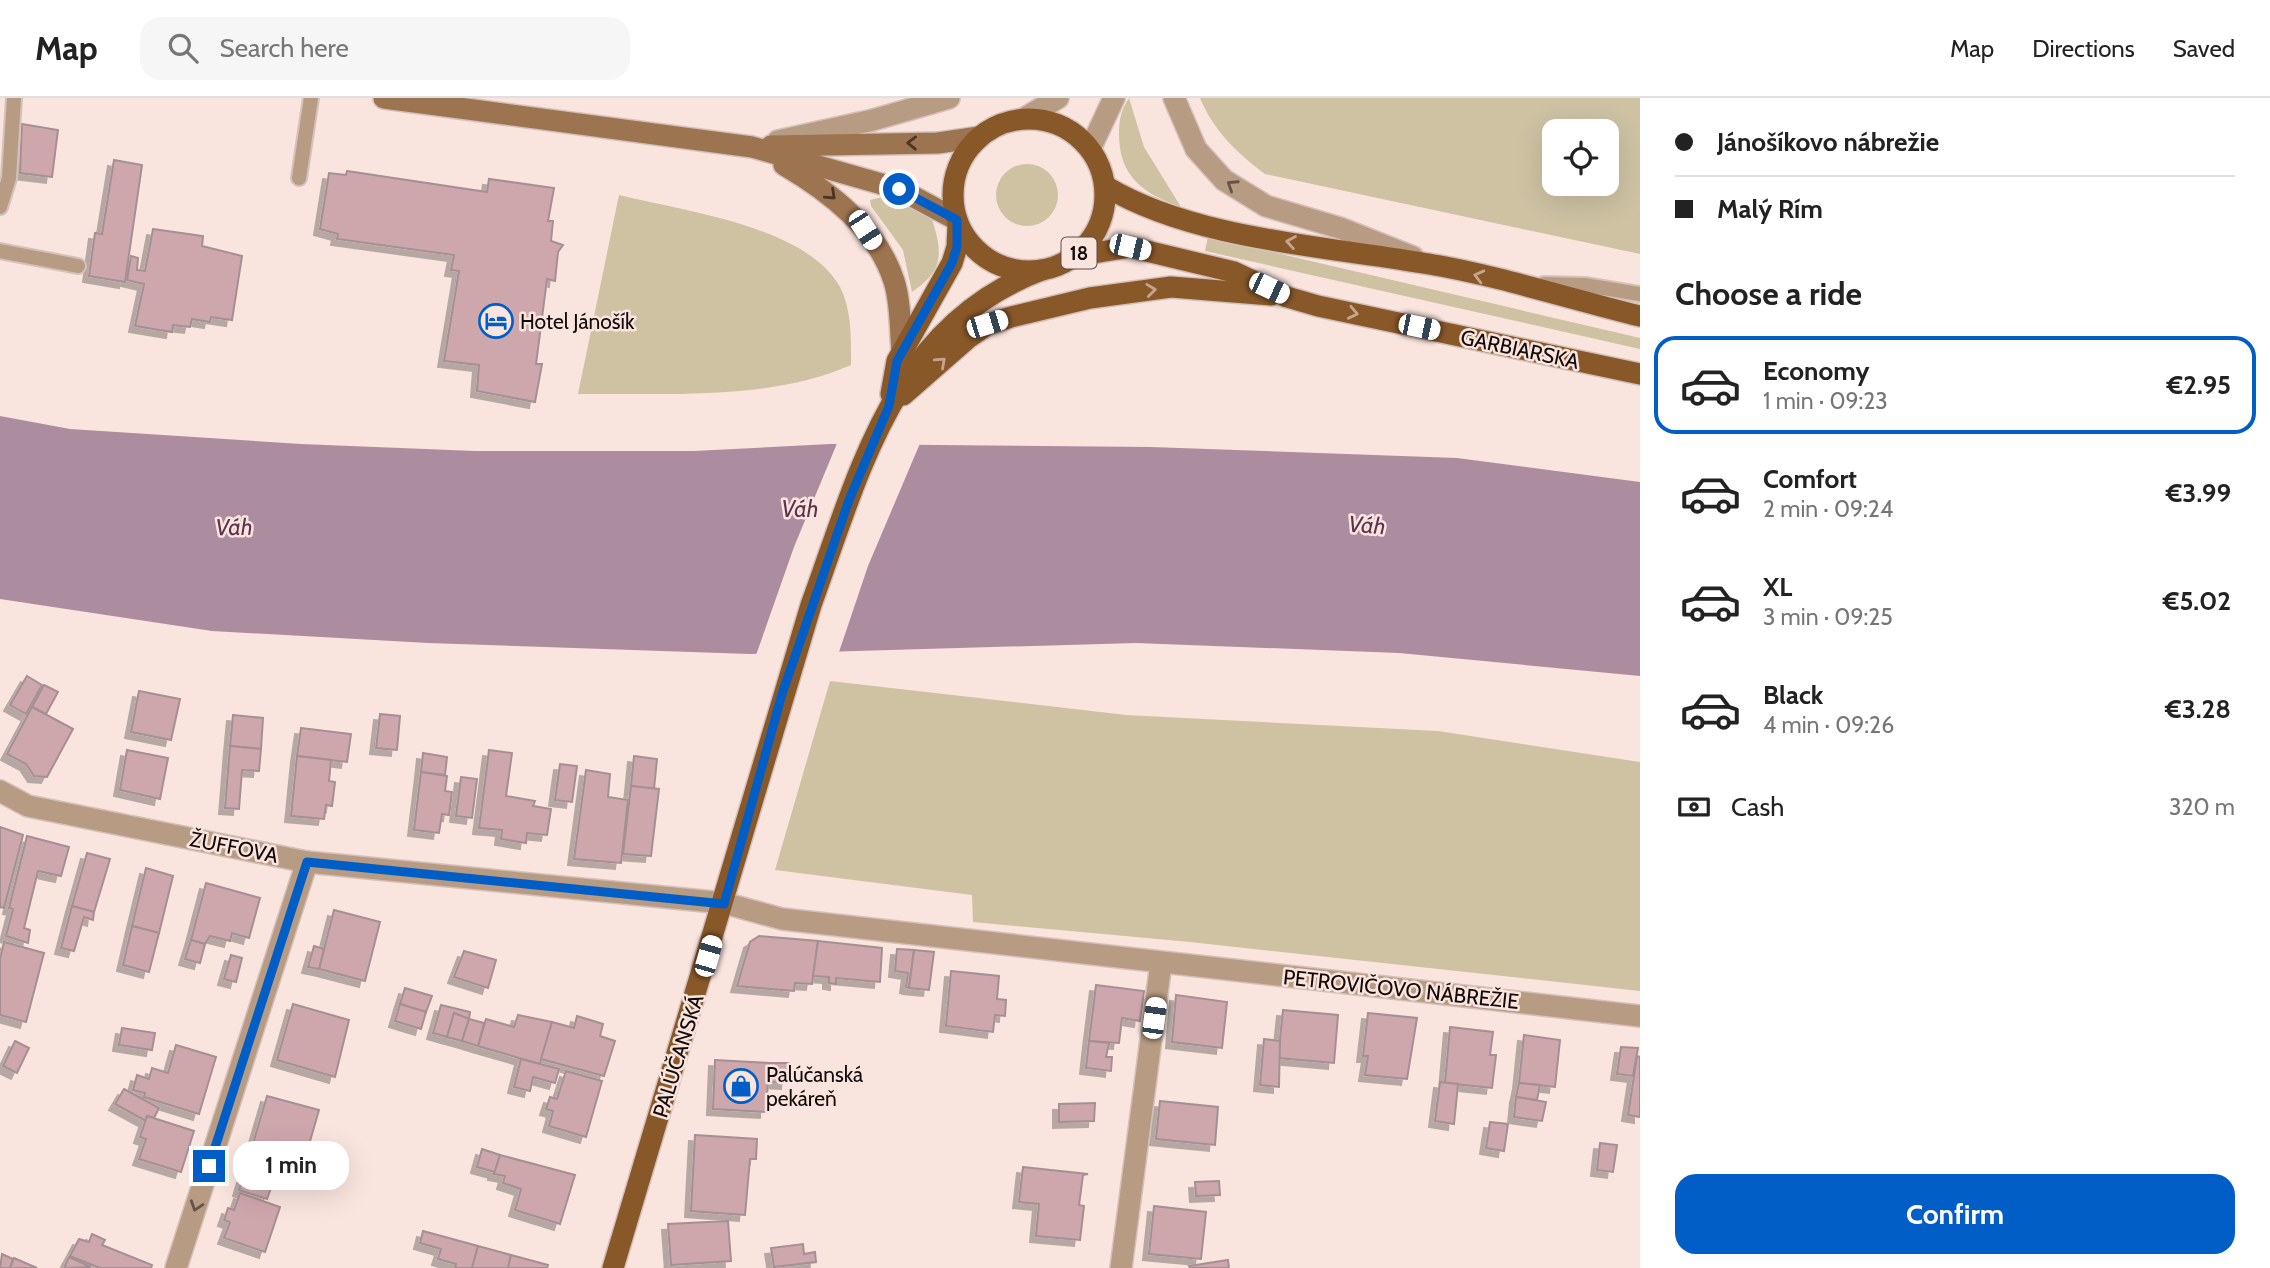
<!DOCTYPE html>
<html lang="en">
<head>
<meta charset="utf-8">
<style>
  body { margin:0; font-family:Cabin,sans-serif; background:#f6f6f6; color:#222; height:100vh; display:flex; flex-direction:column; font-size:26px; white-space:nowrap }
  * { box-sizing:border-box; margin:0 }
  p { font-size:23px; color:#767676 }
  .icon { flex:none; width:38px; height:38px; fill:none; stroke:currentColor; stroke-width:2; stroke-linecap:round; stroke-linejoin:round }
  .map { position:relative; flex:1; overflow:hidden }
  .sheet { display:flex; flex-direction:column; background:#fff; width:630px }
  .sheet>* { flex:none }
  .guide { display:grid; align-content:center; height:154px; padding:0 35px; background:#fff }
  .fabs { position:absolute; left:1542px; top:21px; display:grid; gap:14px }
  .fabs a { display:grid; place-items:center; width:77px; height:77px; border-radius:14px; background:#fff; box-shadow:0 7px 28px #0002; font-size:35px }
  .end { position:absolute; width:32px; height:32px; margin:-16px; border:9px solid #015ec7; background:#fff; box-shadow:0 0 0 4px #fff }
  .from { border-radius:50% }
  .bubble { position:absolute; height:49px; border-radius:21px; background:#fff; box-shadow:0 7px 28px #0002; font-size:23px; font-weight:700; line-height:49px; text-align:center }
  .car { position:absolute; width:21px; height:42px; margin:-21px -10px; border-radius:9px; box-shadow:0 0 5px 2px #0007; background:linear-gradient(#fff 24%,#345 0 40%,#fff 0 76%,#345 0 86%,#fff 0) }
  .guide b { display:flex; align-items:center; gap:24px; height:66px; font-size:26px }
  .guide b+b { border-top:2px solid #e0e0e0 }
  .guide i { width:18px; height:18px; background:#222 }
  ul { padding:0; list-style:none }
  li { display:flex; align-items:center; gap:21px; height:98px; margin:0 14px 10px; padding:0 21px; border:4px solid transparent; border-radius:21px }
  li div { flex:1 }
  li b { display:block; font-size:26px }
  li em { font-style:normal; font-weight:700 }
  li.current { border-color:#015ec7 }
  li>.icon { width:63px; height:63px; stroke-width:1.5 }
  h2 { padding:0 35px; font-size:32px; line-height:84px }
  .pay { display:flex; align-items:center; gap:18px; height:77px; padding:0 35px; font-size:26px }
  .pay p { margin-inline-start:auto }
  .action { display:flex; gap:14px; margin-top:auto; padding:14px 35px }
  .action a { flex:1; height:80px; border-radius:21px; background:#015ec7; color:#fff; font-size:28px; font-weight:700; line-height:80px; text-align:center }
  header { display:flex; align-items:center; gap:42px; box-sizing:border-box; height:98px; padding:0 35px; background:#fff; border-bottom:2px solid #e0e0e0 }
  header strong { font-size:33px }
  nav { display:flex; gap:38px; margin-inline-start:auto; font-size:24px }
  .search { width:490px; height:63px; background:#f6f6f6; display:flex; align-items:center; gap:18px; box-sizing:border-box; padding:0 24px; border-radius:21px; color:#767676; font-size:26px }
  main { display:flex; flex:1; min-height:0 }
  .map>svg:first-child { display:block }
  .green { fill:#cec2a3; fill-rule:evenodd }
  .water { fill:#ac8da0 }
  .pier { fill:#fae4de }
  .building { fill:#cea7ad; stroke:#a49093; stroke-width:2; filter:url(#shadow) }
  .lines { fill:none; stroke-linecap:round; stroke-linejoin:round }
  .lane-casing { stroke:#d5c1bc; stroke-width:18 }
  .street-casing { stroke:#d5c1bc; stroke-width:24 }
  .secondary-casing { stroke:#d5c1bc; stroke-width:24 }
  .primary-casing { stroke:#d5c1bc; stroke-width:24 }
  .lane { stroke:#b79b83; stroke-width:14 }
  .street { stroke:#b79b83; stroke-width:21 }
  .secondary { stroke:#9d7450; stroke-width:21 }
  .primary { stroke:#895829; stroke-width:21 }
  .oneway { stroke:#4a3526 }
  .oneway2 { stroke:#645346 }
  .oneway3 { stroke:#c7a58d }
  .route { stroke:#015ec7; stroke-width:9 }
  .labels { text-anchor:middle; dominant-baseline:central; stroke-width:5; stroke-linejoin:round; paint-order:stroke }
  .shield { fill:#fae4de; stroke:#584c4a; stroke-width:2 }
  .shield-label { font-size:19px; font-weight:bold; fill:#120b0a }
  .poi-label { font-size:21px; fill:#120b0a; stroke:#fae4de; text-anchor:start }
  .street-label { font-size:21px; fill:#120b0a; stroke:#fae4de }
  .water-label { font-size:23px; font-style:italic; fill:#5d3150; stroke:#fae4de }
</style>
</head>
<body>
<header>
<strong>Map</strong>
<div class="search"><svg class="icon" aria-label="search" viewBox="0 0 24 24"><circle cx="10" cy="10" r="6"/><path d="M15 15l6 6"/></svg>Search here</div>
<nav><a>Map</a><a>Directions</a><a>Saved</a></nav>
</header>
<main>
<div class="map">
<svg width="1640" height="1170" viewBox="0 0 1640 1170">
  <defs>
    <filter id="shadow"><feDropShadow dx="-6" dy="6" stdDeviation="0" flood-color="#0004"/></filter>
  </defs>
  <rect width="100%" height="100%" fill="#fae4de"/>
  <g class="green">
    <path d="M1129,0L1144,49L1181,109C1144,96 1119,79 1119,36C1119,22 1121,12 1129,0Z"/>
    <path d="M1200,0H1640V156L1265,76C1236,54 1214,33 1200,0ZM1554,33H1606V86H1554Z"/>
    <circle cx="1027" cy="97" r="31"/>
    <path d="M619,97C683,113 806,128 840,189C852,212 851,242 851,267C770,303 665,295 578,296Z"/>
    <path d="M886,98L931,118C942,153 946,171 912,194L903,152L871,108L870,102Z"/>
    <path d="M1208,139L1640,240V251L1205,153Z"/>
    <path d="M830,583L1126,617L1438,633L1640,664V893L1190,844L973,824L972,797L775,772Z"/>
  </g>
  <path class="water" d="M0,318L70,331L301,346L475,353H694L830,346L1151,349L1457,360L1640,384V578L1399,555L1136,545L750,556L428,545L212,533L0,501Z"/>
  <path class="pier" d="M838,343H921L868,468L838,557L755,560L794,449Z"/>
  <g class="building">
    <path d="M22,26L58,32L52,79L20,75Z"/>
    <path d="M114,62L142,67L125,184L89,178L95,135L102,136Z"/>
    <path d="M347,73L487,94L489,81L554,90L548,123H553L551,143L563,147L558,154L555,183L547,181L536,266H542L535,304L477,293L479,267L444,263L459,173L451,172L454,157L337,141L338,136L320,131L329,75L346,77Z"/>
    <path d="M153,131L203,138L202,148L242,158L232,222L211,219L210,224L192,221L190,229L173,227L172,234L135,228L144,186L127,182L131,158L138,160L137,172L145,173Z"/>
    <path d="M27,578L42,587L26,616L10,607Z"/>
    <path d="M44,587L58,594L46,616L32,609Z"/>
    <path d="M139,593L180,601L171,642L131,634Z"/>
    <path d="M32,609L73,631L47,679L34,678L26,666L7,656Z"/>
    <path d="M380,616L400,618L397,652L376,650Z"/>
    <path d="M233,617L263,620L261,651L230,648Z"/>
    <path d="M301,630L351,636L347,664L297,658Z"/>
    <path d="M230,648L261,651L259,673L242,672L239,711L225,710Z"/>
    <path d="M127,652L168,660L160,701L120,692Z"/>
    <path d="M489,652L512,655L506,698L535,703L533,708L551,711L547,737L527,735L526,745L501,741L502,732L479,730Z"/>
    <path d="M423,655L447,659L445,677L421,674Z"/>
    <path d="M297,658L331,662L329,683L335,684L332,708L326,707L324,721L291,718Z"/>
    <path d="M634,658L657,661L654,691L631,688Z"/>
    <path d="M560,666L577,668L572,704L555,702Z"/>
    <path d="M586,672L610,676L608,699L628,702L621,765L574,761Z"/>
    <path d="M421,674L447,678L445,693L452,694L449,717L442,716L439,735L414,732Z"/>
    <path d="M461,679L477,681L472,720L456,718Z"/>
    <path d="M631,688L659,691L651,758L623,756Z"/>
    <path d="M0,729L23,737L4,810L0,809Z"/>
    <path d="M27,738L69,749L61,778L38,773L24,830L30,832L28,845L6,838L13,811L9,810Z"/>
    <path d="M87,755L110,761L94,814L72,808Z"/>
    <path d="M146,770L173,778L159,835L132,828Z"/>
    <path d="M206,785L260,800L249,840L232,835L230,843L210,838L205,846L191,842Z"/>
    <path d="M72,808L94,814L93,822L84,819L74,853L61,850Z"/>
    <path d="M334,812L380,824L365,883L319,871Z"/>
    <path d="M132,828L159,835L149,874L123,867Z"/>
    <path d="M759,838L818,843L812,886L795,885L794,893L737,888L750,844Z"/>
    <path d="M191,842L205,846L200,865L185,861Z"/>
    <path d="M818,843L882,850L880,884L836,880V886L829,885V879L813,878Z"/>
    <path d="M4,844L44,855L26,924L0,917V861Z"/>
    <path d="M314,848L324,851L319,871L308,869Z"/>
    <path d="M897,851L914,852L909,890L906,889L908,875L895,873Z"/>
    <path d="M914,852L934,854L929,892L909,890Z"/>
    <path d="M464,853L496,862L488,890L454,879Z"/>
    <path d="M231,857L242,860L236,884L224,881Z"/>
    <path d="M951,873L999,878L997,901L1006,902L1005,918L995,917L993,934L946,928Z"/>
    <path d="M1096,887L1144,893L1140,923L1122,920L1119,945L1089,943Z"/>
    <path d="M405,890L432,898L426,914L400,906Z"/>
    <path d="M1176,897L1227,904L1222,950L1172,944Z"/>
    <path d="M293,906L349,922L335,979L277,962Z"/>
    <path d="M400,906L426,914L421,931L395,923Z"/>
    <path d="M441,907L470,914L469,921L454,915L447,939L433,935Z"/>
    <path d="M1283,912L1338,917L1334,965L1278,960Z"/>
    <path d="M454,915L469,921L462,943L447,939Z"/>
    <path d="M1368,915L1417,920L1407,981L1365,977L1368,958H1363Z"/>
    <path d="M518,917L552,924L540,966L478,948L486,921L514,929Z"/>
    <path d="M577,918L603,926L600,938L615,943L604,978L541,961L552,924L574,930Z"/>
    <path d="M469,921L484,925L478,948L462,943Z"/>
    <path d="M1450,929L1493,934L1490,957H1496L1492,990L1445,985Z"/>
    <path d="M122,930L155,935L152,952L119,947Z"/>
    <path d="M1524,937L1560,942L1555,989L1519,985Z"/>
    <path d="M1264,941L1280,943L1279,989L1260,987Z"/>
    <path d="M15,943L29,950L17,975L3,968Z"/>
    <path d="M1089,943L1109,945L1106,959H1112L1111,973L1086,970Z"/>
    <path d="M176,947L216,959L199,1016L144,999L145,995L133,992L137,977L149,981L152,970L168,975Z"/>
    <path d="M1621,949L1638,950L1633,978L1617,976Z"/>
    <path d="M1637,958L1640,959V1019L1628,1017Z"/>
    <path d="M521,961L559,971L555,985L533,979L530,993L514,989Z"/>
    <path d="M715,962L769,965L766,1014L713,1011Z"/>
    <path d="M769,965H789L787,985L768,984Z"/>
    <path d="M566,973L602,983L586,1039L549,1028L553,1013L546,1011L550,999L557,1001Z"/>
    <path d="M1440,984L1458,986L1454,1026L1435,1023Z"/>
    <path d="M1519,985L1540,987L1537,1002L1516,999Z"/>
    <path d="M124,991L159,1010L154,1020L147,1018L146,1023L115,1006Z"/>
    <path d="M267,998L319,1012L304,1064L252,1049Z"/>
    <path d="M1516,999L1546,1004L1542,1023L1514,1019Z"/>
    <path d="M1160,1003L1218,1009L1215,1047L1156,1041Z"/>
    <path d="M1095,1005L1094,1023L1059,1024V1006Z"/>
    <path d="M147,1018L194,1033L181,1074L139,1061L146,1041L140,1039Z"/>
    <path d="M1490,1024L1508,1026L1504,1053L1486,1050Z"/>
    <path d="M695,1037L757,1041L756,1061H750L745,1117L691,1113Z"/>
    <path d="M1600,1045L1617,1047L1613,1074L1597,1072Z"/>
    <path d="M482,1051L500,1057L495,1074L477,1069Z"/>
    <path d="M500,1057L575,1077L560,1126L515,1112L521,1091L503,1085L505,1078L494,1076Z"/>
    <path d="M1023,1069L1088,1076L1083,1077L1079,1107L1084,1108L1080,1142L1036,1138L1039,1106L1019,1104Z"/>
    <path d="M243,1079L272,1087L267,1101L239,1092Z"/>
    <path d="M1219,1083L1220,1097L1196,1098L1195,1084Z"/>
    <path d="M240,1095L280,1109L265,1154L224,1140L230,1124L224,1122L228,1110L234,1112Z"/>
    <path d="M1154,1108L1206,1114L1201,1161L1149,1156Z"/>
    <path d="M728,1123L731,1163L671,1167L668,1126Z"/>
    <path d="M423,1133L478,1148L472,1170H455L456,1166L438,1161L441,1151L420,1145Z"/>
    <path d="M92,1136L105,1142L102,1147L152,1167L151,1170H100L70,1158L79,1141L89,1144Z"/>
    <path d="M803,1146L804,1156L815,1154L816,1164L774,1169L771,1150Z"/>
    <path d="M478,1148L511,1157L508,1170H472Z"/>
    <path d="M2,1156L13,1161L10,1170H0Z"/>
    <path d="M511,1157L548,1167L547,1170H508Z"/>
    <path d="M69,1159L91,1169L64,1170Z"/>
    <path d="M14,1160L37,1170H10Z"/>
    <path d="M1228,1162L1229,1170H1190L1189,1168Z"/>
  </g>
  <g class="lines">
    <g class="lane-casing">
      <g id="lane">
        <path d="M299,80L311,0"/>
        <path d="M0,109L9,80L14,0"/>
        <path d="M0,153L78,168"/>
        <path d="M1544,186L1585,187L1640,196"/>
      </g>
    </g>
    <g class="street-casing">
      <g id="street">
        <path d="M1174,0L1196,51L1224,82L1266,108L1340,130L1413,159"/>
        <path d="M1025,20L1058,0"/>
        <path d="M778,43L873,22L949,0"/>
        <path d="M1090,51L1114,0"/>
        <path d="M0,693L28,708L307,764L724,805L782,821L1640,918"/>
        <path d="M176,1170L307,764"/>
        <path d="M1121,1170L1161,865"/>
      </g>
    </g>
    <g class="secondary-casing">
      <g id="secondary">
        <path d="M384,0L752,49L899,91L957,122"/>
        <path d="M771,48L938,45L979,39"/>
        <path d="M784,67C830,94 877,130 894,183C901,205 900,231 902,254"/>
      </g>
    </g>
    <g class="primary-casing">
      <g id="primary">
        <circle cx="1029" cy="97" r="76"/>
        <path d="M1105,88C1195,142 1326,148 1429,166C1500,178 1570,201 1640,218"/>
        <path d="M1076,158L1130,149L1234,174L1287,199L1318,208L1640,276"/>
        <path d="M891,296L897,263L952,165L957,149L958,127"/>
        <path d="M903,297L967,241L987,227L1011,219L1090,200L1171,189L1271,197"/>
        <path d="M613,1170L811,507C860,373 894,227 1042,172"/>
      </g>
    </g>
    <use href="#lane" class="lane"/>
    <use href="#street" class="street"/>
    <use href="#secondary" class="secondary"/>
    <use href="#primary" class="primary"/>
  </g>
  <defs><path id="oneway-chevron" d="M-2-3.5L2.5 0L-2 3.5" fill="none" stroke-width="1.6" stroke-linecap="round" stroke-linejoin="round" transform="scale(1.75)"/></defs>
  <g class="oneway">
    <use href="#oneway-chevron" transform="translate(912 45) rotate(-179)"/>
    <use href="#oneway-chevron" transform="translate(831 97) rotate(43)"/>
  </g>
  <g class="oneway2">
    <use href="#oneway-chevron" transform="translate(1232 87) rotate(-147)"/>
    <use href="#oneway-chevron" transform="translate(196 1108) rotate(108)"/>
  </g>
  <g class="oneway3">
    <use href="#oneway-chevron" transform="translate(1291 144) rotate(-170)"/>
    <use href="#oneway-chevron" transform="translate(1479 178) rotate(-166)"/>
    <use href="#oneway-chevron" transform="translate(1151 192) rotate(-7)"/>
    <use href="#oneway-chevron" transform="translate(1353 215) rotate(12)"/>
    <use href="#oneway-chevron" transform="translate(941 264) rotate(-42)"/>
  </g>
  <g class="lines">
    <path class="route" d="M209,1068L307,764L724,806L782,596L849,402L889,308L897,263L952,165L957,149V122L899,91"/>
  </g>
  <defs>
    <g id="hotel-ring" transform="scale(1.75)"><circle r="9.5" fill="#fae4de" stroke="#015ec7" stroke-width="1.5"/><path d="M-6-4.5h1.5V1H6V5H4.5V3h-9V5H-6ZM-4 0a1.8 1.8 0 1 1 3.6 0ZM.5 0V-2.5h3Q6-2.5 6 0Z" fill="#015ec7"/></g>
    <g id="shop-ring" transform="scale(1.75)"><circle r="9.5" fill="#fae4de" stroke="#015ec7" stroke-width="1.5"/><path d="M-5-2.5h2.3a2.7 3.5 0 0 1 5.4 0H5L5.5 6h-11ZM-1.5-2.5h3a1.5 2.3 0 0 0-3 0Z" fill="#015ec7"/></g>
  </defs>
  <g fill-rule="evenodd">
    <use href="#hotel-ring" x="496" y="223"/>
    <use href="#shop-ring" x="741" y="988"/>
  </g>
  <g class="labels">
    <rect class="shield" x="1061.5" y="139.5" width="35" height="31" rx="5"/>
    <g class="shield-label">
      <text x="1079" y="155">18</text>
    </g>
    <g class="poi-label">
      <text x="520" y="223">Hotel Jánošík</text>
      <text x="766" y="976">Palúčanská<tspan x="766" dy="24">pekáreň</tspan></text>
    </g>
    <g class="street-label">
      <text transform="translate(1520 251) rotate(12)">GARBIARSKA</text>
      <text transform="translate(234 749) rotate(11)">ŽUFFOVA</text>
      <text transform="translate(1401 891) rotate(6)">PETROVIČOVO NÁBREŽIE</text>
      <text transform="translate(678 958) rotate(-73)">PALÚČANSKÁ</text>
    </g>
    <g class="water-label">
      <text x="800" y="411">Váh</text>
      <text transform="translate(1367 427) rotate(4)">Váh</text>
      <text transform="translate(234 429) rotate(-1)">Váh</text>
    </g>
  </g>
</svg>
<div class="fabs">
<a><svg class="icon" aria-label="locate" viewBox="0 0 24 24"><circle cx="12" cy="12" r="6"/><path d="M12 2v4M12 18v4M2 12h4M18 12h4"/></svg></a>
</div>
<i class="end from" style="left:899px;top:91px"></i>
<i class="end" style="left:209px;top:1068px"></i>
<div class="bubble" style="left:233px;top:1043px;width:116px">1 min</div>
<i class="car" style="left:865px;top:132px;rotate:147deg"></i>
<i class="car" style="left:1130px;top:149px;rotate:103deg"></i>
<i class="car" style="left:1269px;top:190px;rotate:115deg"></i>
<i class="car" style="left:987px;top:226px;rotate:73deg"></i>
<i class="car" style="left:1419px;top:229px;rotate:102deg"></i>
<i class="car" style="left:708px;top:858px;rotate:16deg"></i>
<i class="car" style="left:1154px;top:920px;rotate:8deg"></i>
</div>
<section class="sheet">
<div class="guide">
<b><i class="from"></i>Jánošíkovo nábrežie</b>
<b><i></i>Malý Rím</b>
</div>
<h2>Choose a ride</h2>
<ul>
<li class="current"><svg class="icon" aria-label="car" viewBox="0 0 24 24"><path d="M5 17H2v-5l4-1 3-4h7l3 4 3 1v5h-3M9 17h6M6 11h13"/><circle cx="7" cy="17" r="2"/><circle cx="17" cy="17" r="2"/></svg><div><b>Economy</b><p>1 min · 09:23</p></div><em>€2.95</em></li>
<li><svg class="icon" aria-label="car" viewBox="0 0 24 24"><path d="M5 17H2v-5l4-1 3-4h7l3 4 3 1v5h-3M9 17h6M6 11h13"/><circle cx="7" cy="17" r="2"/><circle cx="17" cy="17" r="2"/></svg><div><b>Comfort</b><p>2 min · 09:24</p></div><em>€3.99</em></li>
<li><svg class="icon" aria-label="car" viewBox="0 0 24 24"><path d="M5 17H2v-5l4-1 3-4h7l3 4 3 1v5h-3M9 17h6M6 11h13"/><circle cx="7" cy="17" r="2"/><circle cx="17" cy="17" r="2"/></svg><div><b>XL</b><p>3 min · 09:25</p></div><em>€5.02</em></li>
<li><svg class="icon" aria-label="car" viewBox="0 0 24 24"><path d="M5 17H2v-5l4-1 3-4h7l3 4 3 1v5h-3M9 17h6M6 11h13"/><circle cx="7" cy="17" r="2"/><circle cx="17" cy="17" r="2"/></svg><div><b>Black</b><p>4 min · 09:26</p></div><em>€3.28</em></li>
</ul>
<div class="pay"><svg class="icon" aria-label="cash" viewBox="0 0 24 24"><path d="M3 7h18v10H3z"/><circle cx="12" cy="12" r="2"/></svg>Cash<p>320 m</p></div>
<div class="action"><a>Confirm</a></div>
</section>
</main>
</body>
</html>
